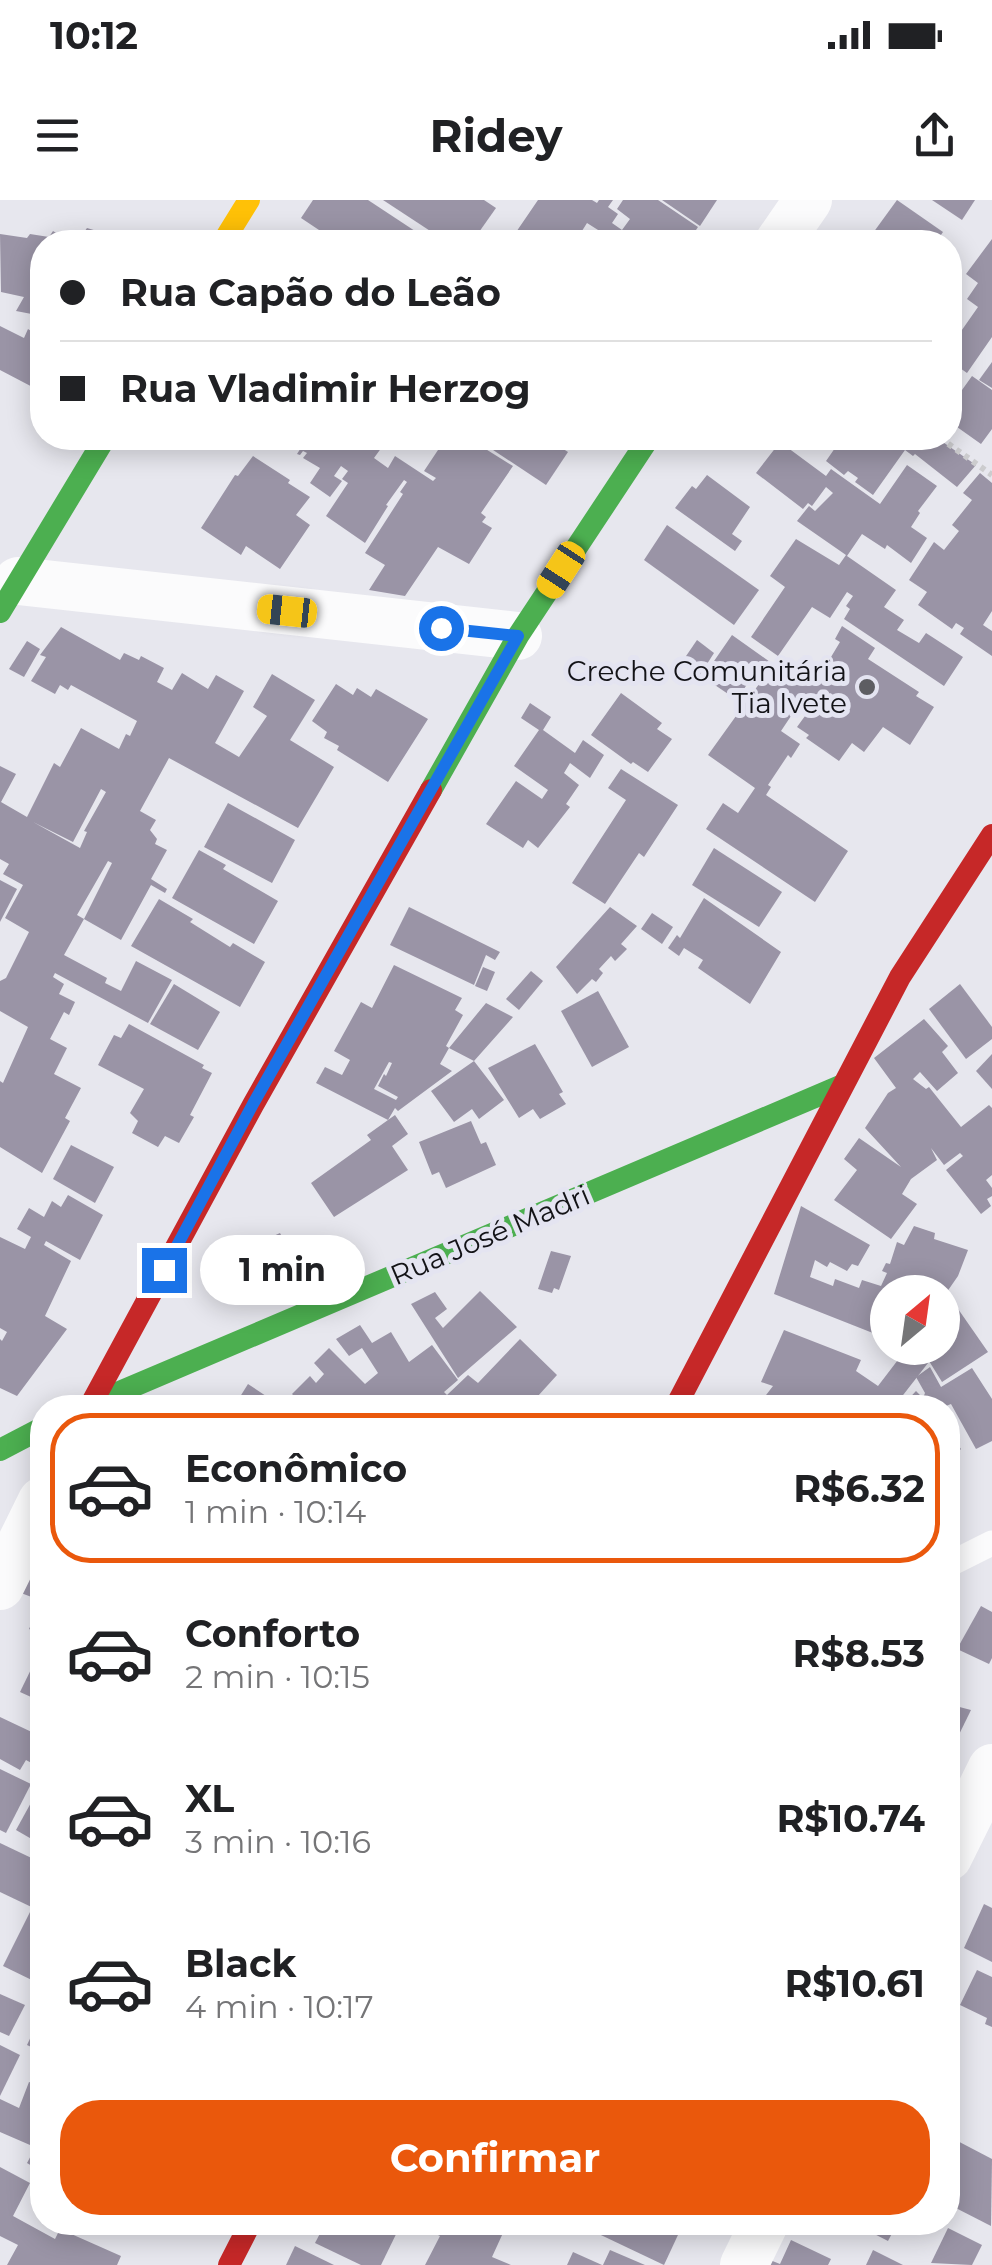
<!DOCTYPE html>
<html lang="pt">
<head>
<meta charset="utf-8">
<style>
  body { margin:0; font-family:Montserrat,sans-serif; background:#f2f2f2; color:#202124; height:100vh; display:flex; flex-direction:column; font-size:38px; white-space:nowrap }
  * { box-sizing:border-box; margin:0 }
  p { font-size:32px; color:#757577 }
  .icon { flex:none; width:55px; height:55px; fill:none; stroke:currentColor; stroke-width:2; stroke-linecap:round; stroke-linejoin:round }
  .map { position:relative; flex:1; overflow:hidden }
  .panel { position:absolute; left:30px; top:1195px; width:930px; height:840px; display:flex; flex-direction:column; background:#fff; border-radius:40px; box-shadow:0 5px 25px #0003 }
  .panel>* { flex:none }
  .banner { position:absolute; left:30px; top:30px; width:932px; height:220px; border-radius:40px; box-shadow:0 5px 25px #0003; display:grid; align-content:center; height:220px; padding:0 30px; background:#fff }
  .needle { width:65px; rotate:29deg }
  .controls { position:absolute; left:870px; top:1075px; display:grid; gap:20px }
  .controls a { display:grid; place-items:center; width:90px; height:90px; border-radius:50%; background:#fff; box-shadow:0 5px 25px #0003; font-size:50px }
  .end { position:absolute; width:45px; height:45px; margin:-22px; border:12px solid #1a73e8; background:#fff; box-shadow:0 0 0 5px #fff }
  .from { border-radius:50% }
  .bubble { position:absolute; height:70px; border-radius:35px; background:#fff; box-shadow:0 5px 25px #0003; font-size:32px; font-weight:700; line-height:70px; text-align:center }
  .car { position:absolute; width:30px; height:60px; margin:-30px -15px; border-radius:12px; box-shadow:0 0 8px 2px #0007; background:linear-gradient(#f5c518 24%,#345 0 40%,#f5c518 0 76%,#345 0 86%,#f5c518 0) }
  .banner b { display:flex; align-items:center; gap:35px; height:95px; font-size:38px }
  .banner b+b { border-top:2px solid #e0e0e0 }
  .banner i { width:25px; height:25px; background:#202124 }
  ul { padding:18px 0 0; list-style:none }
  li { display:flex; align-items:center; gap:30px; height:150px; margin:0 20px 15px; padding:0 10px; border:5px solid transparent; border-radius:40px }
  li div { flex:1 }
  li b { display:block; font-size:38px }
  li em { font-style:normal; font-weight:700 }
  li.current { border-color:#ea580c }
  li>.icon { width:90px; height:90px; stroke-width:1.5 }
  .button { display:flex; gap:20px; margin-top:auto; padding:20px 30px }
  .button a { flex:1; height:115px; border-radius:40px; background:#ea580c; color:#fff; font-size:40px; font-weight:700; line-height:115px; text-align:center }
  .status { display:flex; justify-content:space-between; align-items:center; height:70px; padding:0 50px; background:#fff; direction:ltr }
  .status svg { height:28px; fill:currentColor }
  header { display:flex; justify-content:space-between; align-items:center; height:130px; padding:0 30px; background:#fff; font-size:45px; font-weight:700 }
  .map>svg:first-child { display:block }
  .building { fill:#9a94a6; fill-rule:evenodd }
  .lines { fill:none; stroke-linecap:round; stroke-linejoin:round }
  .path { stroke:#ccccce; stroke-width:6; stroke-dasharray:5 5; stroke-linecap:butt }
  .lane { stroke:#fbfbfc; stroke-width:25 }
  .street { stroke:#fbfbfc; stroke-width:48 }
  .fast { stroke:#4caf50; stroke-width:22 }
  .slow { stroke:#ffc107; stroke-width:22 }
  .jam { stroke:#c62828; stroke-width:22 }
  .route { stroke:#1a73e8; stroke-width:12 }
  .poi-dot { fill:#5d5d62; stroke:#e4e4f1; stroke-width:4 }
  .labels { text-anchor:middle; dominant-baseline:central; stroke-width:10; stroke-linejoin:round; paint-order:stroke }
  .poi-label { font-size:28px; fill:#131317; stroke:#e4e4f1; text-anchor:end }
  .street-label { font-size:28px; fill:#131317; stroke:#e4e4f1 }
</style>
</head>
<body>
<div class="status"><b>10:12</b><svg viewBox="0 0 49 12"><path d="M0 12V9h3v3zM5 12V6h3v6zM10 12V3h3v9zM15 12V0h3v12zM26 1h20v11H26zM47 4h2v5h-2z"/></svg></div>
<header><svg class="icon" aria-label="menu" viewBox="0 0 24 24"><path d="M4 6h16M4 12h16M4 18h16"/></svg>Ridey<svg class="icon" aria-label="share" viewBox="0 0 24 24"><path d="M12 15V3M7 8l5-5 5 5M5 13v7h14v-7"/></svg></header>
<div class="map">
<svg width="992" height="2065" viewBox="0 0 992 2065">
  <rect width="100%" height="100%" fill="#e7e7ee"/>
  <g class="building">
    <path d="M313,0H368L418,33L412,42H337L301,18Z"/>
    <path d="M383,0H484L496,8L472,42H447Z"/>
    <path d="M538,0H592L597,3L599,0H613L608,7L618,14L612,23L622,30L630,19L617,9L623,0H658L698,27L688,42H617L587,23L575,42H513L510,41Z"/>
    <path d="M662,0H717L700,26Z"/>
    <path d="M897,0L943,32L936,42H887L873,33Z"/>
    <path d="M932,0H975L962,20Z"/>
    <path d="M87,28L107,34L109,31L126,42H42V116L16,111L24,97L1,92L0,34L27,38L30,34L49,37L53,31L64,38L69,31L82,35Z"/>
    <path d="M992,39V137L967,173L950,161V147L978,107L967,99L978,83L966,74Z"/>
    <path d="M0,126L24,138L28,129L42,138V192L0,170Z"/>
    <path d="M992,162V188L979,180Z"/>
    <path d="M972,176L992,190V229L981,244L950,222V212L959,199L957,197Z"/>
    <path d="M302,238H367L382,247L374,258L388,268L395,256L433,281L436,278L424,271L446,238H468L513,266L481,313L486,317L482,322L492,328L469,364L438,347L405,396L369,390L385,365L365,353L403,294L400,292L407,282L404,280L386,305L388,306L365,343L326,316L348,283L342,279L348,271L341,266L334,276L342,281L330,297L310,283L320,268L303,258L307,253L303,251L300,255L297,254L304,243L300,240Z"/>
    <path d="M475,238H546L568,252L546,285Z"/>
    <path d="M842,238H937L976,265L957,287L915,254L913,256L905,250L873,295L855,282L858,278L848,271L844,275L826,261Z"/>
    <path d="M780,242L826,276L831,269L880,304L907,265L937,286L918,311L920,313L911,327L927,338L911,363L887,345L885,349L862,334L847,356L896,390L884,407L904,420L897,430L919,443L926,433L963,457L944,486L844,419L850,409L846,406L853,396L847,392L830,418L812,407L778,456L751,437L785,387L770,376L796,339L839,365L846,355L797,321L809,306L815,311L833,293L826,287L812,306L808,303L803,309L756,273Z"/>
    <path d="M253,256L290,280L288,283L310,297L296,315L310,325L280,369L246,346L241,355L201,328L235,275L238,276Z"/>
    <path d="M980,273L992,283V411L983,425L992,431V456L960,434L964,428L956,423L952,429L918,405L927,392L909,380L934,342L944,350L959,331L952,325L972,300L963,293Z"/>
    <path d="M707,275L750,307L732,334L742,341L735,351L675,308L692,286L696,289Z"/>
    <path d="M667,325L759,390L734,425L644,360Z"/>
    <path d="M842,426L875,448L868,459L919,492L916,496L934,507L910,545L883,527L864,552L852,543L839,561L806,538L809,535L797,527L813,505L803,498L781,531L800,544L791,558L788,555L768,585L771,587L766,595L848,651L815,702L706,629L723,603L738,613L755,588L708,555L759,484L751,478L737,500L703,477L732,435L794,479L800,471L816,482L840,442L835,439Z"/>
    <path d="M61,427L120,460L124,453L139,460L141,456L164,468L157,482L172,490L182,473L208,489L216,475L244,491L215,543L239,557L267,516L253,507L272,474L315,500L290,540L334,567L298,628L169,558L140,611L156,620L150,630L157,639L155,644L167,650L151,679L167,689L165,693L151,685L121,740L84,719L112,663L108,661L77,715L84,719L64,755L107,778L105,783L121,791L136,761L172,780L148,823L55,773L53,777L64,784L59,794L75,802L69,815L64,812L50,839L67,848L54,874L81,888L65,918L70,921L42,973L0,947V881L3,883L28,827L0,811V781L6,778L29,732L5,718L23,685L3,674L9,664L0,659V566L16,574L1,602L27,617L54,563L60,567L81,528L119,549L126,534L130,536L137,521L71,485L68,490L60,485L55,494L31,481L46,457L40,455ZM101,589L106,592L84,631L87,632L80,648L33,622L73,642Z"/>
    <path d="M697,440L714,453L700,475L682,462Z"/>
    <path d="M27,441L40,449L24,477L9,469Z"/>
    <path d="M336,484L353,495L357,488L371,497L376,489L428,519L388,582L337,550L339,546L324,538L327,532L312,521Z"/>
    <path d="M621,493L662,523L657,529L672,539L648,572L633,562L631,564L591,535Z"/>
    <path d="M530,503L551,517L543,530L575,553L583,540L604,555L590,578L570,563L564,573L579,585L566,604L570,607L538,648L528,640L523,648L486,624L516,581L542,599L548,590L514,566L539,530L521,518Z"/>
    <path d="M621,569L678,605L644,657L639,653L605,704L572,683L626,600L608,588Z"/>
    <path d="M228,603L295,640L272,683L204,647Z"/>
    <path d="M714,648L782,692L759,727L692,685Z"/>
    <path d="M199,650L226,665L223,669L278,701L254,744L172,698Z"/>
    <path d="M0,680L17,689L0,722Z"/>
    <path d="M704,698L781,752L750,804L698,768L703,760L684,748L679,756L668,748L677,735L680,738Z"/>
    <path d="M159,699L193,719L190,722L230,747L233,743L265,762L240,807L131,746Z"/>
    <path d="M409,707L500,752L495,760L486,755L474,785L390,745Z"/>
    <path d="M610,707L637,726L621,744L627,749L615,761L611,756L599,769L603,773L596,782L592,779L577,794L556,767Z"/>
    <path d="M652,713L673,727L662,744L641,729Z"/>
    <path d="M394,765L462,798L455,810L463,815L446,846L449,848L486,803L513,817L474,861L504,900L479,919L472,909L454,922L431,891L474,861L449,848L440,864L452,871L398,911L395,908L388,920L395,915L408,934L392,946L408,970L334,1017L311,983L371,940L367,935L388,920L316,883L325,867L342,875L350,860L334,851L361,802L372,808ZM389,862L392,863L386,876L384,874L378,886L398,897L396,900L374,889Z"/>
    <path d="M483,767L495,772L487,791L475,786Z"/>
    <path d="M531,771L543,781L519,810L506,799Z"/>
    <path d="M174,784L220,812L198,850L150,824Z"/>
    <path d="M960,784L992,827V839L966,859L929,809Z"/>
    <path d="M598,791L629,847L592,867L561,811Z"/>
    <path d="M924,819L948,846L942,852L958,873L937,891L920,872L913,879L926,889L929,887L961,927L989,905L992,908V975L986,980L992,988V996L987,999L991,1006L981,1014L946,970L963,956L960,953L944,965L931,948L937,960L911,979L902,994L917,1004L891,1039L834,1000L857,970L844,959L859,938L901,967L865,928L888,893L896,888L874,858Z"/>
    <path d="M129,824L204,865L202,868L212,873L190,915L194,917L179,943L165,936L158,947L132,933L138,921L130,913L144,889L98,865L114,835L121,838Z"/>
    <path d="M535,844L563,892L559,894L566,904L540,919L533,909L519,918L488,868Z"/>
    <path d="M992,854V889L976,871Z"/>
    <path d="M471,921L481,944L486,942L496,965L446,988L439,972L432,975L419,942Z"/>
    <path d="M71,945L114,967L95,1003L53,979Z"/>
    <path d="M68,995L103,1015L80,1060L46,1041L44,1045L71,1061L45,1116L67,1129L17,1196L0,1188V1139L2,1141L7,1132L0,1128V1037L25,1049L31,1037L17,1029L29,1008L44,1017L52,1001L61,1007Z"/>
    <path d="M801,1006L870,1045L858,1066L852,1064L847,1071L830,1062L827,1067L815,1060L810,1077L833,1086L835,1079L859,1088L862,1080L881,1086L887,1073L882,1071L886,1063L890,1064L897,1042L904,1045L914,1026L935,1033L934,1039L968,1050L958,1076L942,1099V1092L883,1093L888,1097L884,1107L888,1109V1139L774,1094Z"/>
    <path d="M280,1033L289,1050L271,1056L267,1039Z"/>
    <path d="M551,1051L571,1056L559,1090L554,1088L552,1093L538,1089Z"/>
    <path d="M480,1091L517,1127L458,1178L411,1104L435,1092L447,1109L435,1118L443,1128Z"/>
    <path d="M956,1106L988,1152L942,1182L921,1148H942V1116Z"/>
    <path d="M360,1125L372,1143L391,1132L409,1162L432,1145L458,1180L444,1192L447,1195L468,1175L478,1183L520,1139L557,1175L528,1207L524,1204L521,1208H306L292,1194L310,1176L316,1183L324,1174L314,1163L329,1148L365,1184L378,1173L362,1148L349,1156L336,1139Z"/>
    <path d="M784,1130L861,1160L856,1171L878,1186L904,1152L897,1148H920L928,1163L893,1208H869L864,1204V1208H763L759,1204L773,1186L761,1182Z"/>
    <path d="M930,1167L941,1187L972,1168L992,1199V1241L976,1249L951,1204L941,1208H900L916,1191L923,1198L925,1193L916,1177Z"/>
    <path d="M248,1184L281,1206L287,1196L302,1208H233Z"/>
    <path d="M948,1232L961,1249L948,1262Z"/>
    <path d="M34,1376L42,1380V1401L21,1393L29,1377L33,1380Z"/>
    <path d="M42,1402V1435L29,1429Z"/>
    <path d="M981,1406L992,1412V1458L989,1464L957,1449Z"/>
    <path d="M38,1455L42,1457V1502L20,1492Z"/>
    <path d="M948,1504L971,1510L948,1557Z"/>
    <path d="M0,1517L38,1535L36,1541L42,1544V1555L37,1566L26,1560L20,1570L0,1559Z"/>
    <path d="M0,1569L31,1584L6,1633L0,1630Z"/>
    <path d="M38,1590L42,1592V1645L16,1630Z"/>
    <path d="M0,1643L42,1663V1712L0,1692Z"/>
    <path d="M984,1704L992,1708V1762L964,1748Z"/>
    <path d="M30,1712L42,1718V1785L3,1766Z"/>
    <path d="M977,1770L992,1777V1827L985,1824L987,1818L960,1805Z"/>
    <path d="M0,1794L25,1805L9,1836L0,1832Z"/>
    <path d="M42,1813V1852L27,1845Z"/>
    <path d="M0,1845L20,1855L0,1896Z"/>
    <path d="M39,1878L42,1879V1916L30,1945L0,1932V1899L19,1908L29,1882L36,1884Z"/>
    <path d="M42,1935V1972L27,1963Z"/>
    <path d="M948,1936L992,1959L991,2026L948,2004Z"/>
    <path d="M0,1967L30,1983L13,2016L55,2039L60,2029L121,2056L117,2065H7L18,2045L0,2036Z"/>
    <path d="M326,2022H402L381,2065H361L315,2043Z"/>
    <path d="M411,2022H508L492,2057L511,2065H425L440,2036Z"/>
    <path d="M586,2022H684L664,2065L584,2027Z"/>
    <path d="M851,2022H898L888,2041Z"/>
    <path d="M948,2028L982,2045L972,2065L931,2063Z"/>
    <path d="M791,2040L831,2059L828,2065H767L770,2060L780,2064Z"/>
    <path d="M295,2046L334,2065H286Z"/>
    <path d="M610,2050L645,2065H603Z"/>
    <path d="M873,2050L903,2065H866Z"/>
    <path d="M573,2052L602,2065H567Z"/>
  </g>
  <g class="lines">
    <path class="path" d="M940,238L992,275"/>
    <path class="lane" d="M948,1365L992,1343"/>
    <g class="street">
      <path d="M779,42L808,0"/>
      <path d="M18,381L518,436"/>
      <path d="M0,1386L42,1301"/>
      <path d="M948,1657L992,1568"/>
      <path d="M744,2065L765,2022"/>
    </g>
    <g class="fast">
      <path d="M0,412L105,238"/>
      <path d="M431,590L518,436L649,238"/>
      <path d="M82,1208L843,885"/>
      <path d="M0,1250L42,1228"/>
    </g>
    <path class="slow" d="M223,42L249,0"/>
    <g class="jam">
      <path d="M89,1208L253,905L431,590"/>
      <path d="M675,1208L900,777L992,635"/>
      <path d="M229,2065L251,2022"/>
    </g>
  </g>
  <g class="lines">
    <path class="route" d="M164,1070L253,904L518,436L441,428"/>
  </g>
  <circle class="poi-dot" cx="867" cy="487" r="10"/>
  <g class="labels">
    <g class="poi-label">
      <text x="847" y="471">Creche Comunitária<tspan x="847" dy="32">Tia Ivete</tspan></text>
    </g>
    <g class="street-label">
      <text transform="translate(490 1035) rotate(-23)">Rua José Madri</text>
    </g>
  </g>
</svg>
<div class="controls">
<a><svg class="needle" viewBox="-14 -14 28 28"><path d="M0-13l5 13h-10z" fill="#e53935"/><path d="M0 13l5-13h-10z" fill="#757577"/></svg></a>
</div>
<i class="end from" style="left:441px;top:428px"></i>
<i class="end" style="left:164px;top:1070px"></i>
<div class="bubble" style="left:200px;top:1035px;width:165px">1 min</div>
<i class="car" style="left:561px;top:370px;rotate:213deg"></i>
<i class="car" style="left:287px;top:411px;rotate:276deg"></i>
<div class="banner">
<b><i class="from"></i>Rua Capão do Leão</b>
<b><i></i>Rua Vladimir Herzog</b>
</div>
<section class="panel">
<ul>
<li class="current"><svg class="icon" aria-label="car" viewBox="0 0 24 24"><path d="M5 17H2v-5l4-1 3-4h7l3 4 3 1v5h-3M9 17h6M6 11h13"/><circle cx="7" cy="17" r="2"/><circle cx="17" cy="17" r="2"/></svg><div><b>Econômico</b><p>1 min · 10:14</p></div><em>R$6.32</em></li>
<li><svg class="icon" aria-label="car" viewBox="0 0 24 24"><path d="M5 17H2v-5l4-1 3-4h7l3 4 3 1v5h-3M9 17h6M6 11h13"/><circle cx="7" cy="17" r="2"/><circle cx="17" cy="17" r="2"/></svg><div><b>Conforto</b><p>2 min · 10:15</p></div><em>R$8.53</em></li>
<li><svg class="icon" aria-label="car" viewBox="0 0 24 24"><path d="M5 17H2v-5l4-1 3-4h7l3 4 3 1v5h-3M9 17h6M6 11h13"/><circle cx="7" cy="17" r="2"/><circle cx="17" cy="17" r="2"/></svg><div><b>XL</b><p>3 min · 10:16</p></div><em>R$10.74</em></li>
<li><svg class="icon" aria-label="car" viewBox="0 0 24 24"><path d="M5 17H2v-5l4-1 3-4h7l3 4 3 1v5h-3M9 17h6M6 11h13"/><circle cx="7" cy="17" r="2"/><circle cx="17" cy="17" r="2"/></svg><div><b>Black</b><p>4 min · 10:17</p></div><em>R$10.61</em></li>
</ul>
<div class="button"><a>Confirmar</a></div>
</section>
</div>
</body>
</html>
